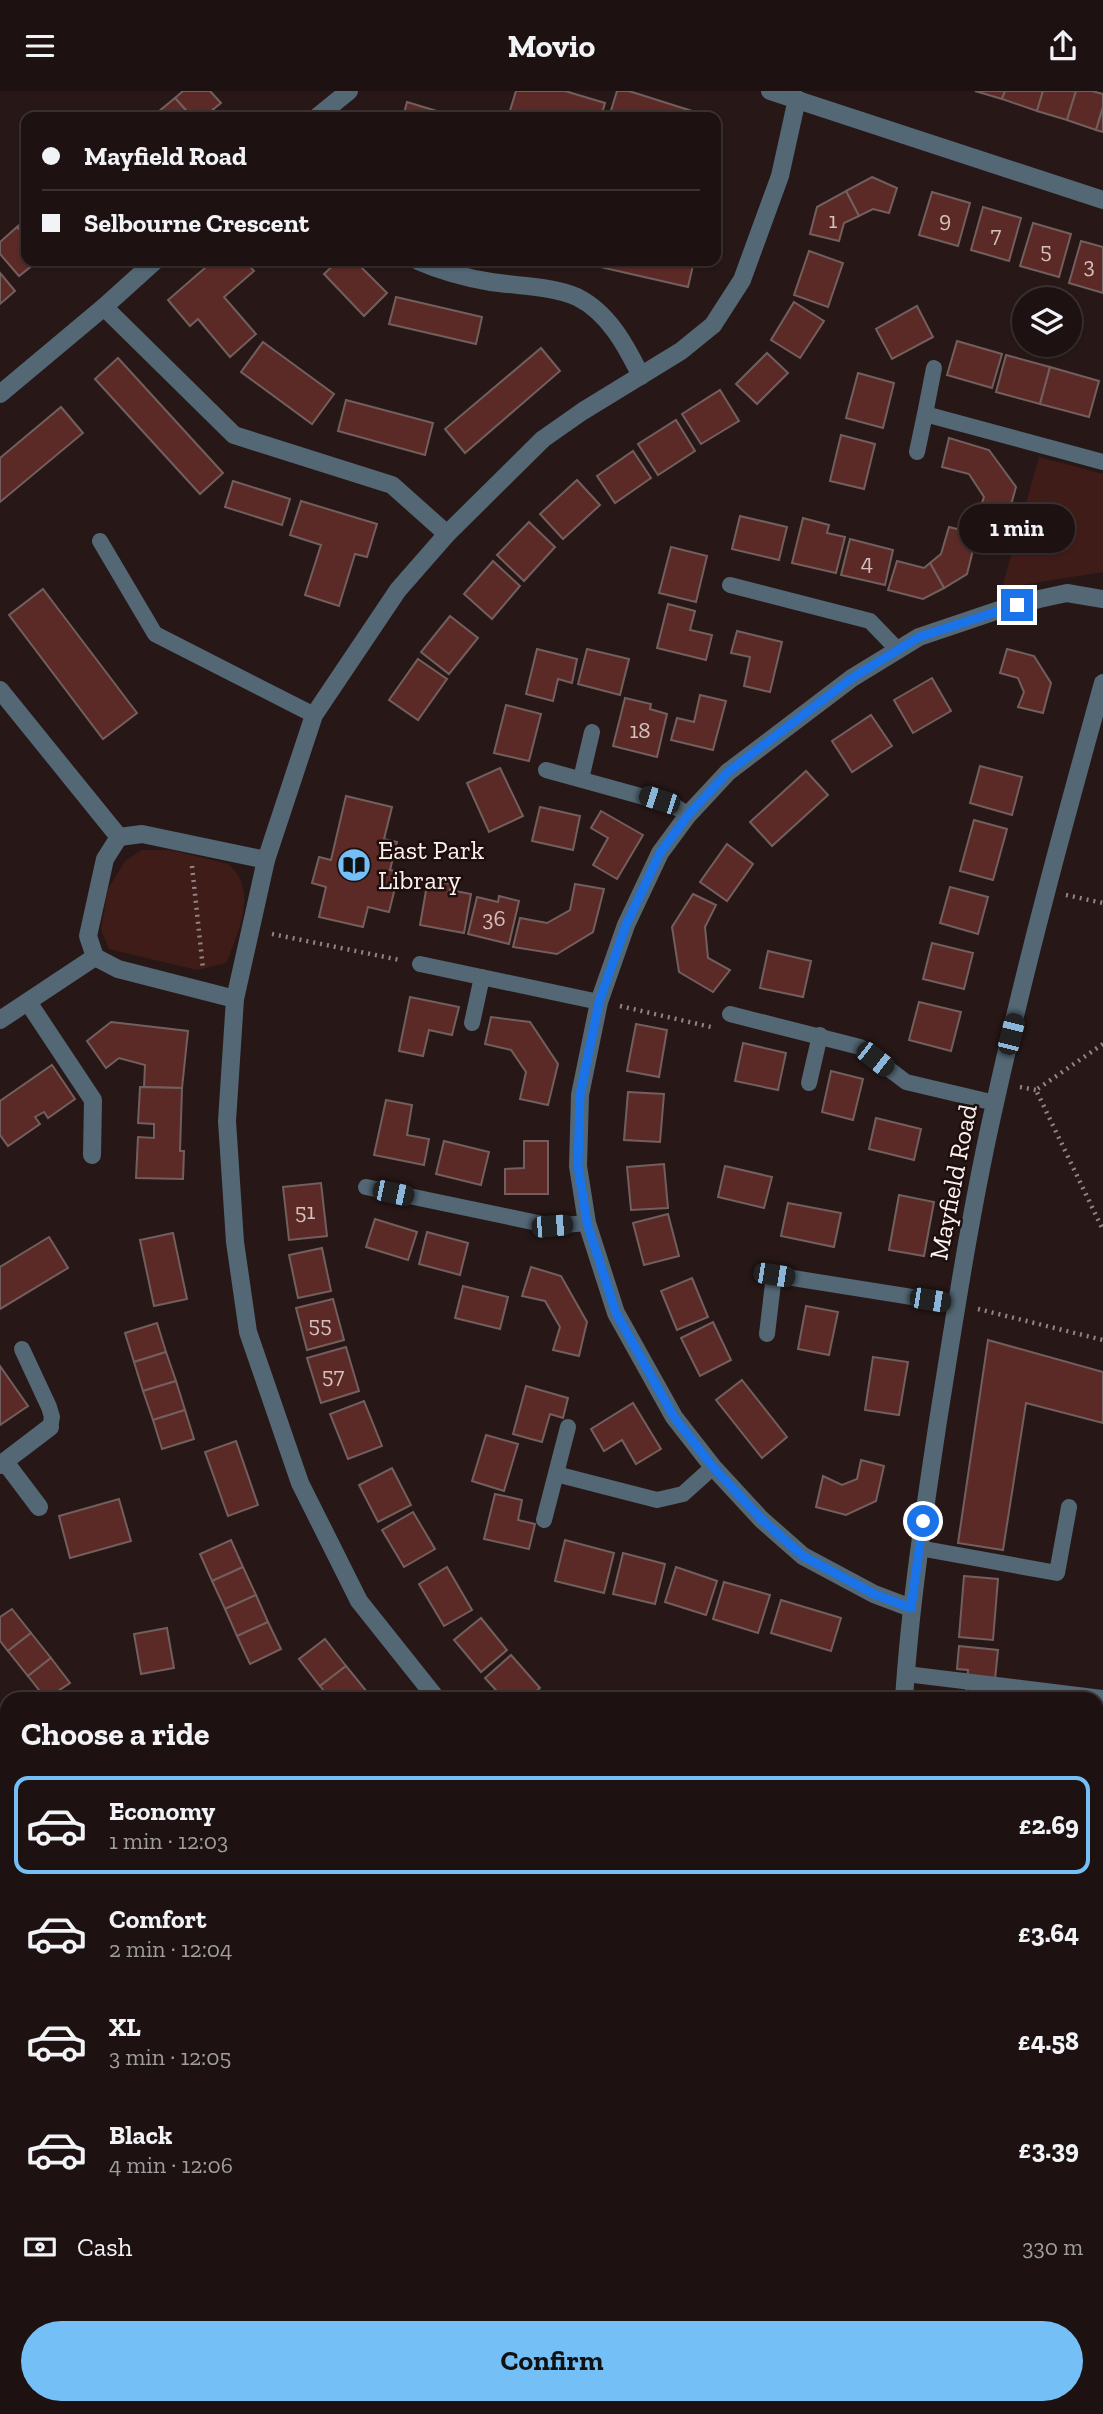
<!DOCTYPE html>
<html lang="en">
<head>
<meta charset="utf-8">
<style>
  body { margin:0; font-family:"Zilla Slab",serif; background:#251b1a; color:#f1f3f6; height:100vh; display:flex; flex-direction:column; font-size:26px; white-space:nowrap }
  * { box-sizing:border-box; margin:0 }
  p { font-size:23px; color:#a09e9f }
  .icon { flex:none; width:38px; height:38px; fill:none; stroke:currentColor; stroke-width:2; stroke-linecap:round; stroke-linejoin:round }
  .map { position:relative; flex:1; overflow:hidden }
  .sheet { position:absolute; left:0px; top:1601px; width:1104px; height:723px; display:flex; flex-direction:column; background:#1d1211; border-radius:21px 21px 0 0; box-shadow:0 2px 5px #0004,0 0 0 2px #3b3231 }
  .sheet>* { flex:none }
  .hud { position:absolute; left:21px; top:21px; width:700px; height:154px; border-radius:14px; box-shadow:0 2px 5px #0004,0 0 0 2px #3b3231; display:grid; align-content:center; height:154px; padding:0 21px; background:#1d1211 }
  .controls { position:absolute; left:1012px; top:196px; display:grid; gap:14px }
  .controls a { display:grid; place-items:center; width:70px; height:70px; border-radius:50%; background:#1d1211; box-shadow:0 2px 5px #0004,0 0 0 2px #3b3231; font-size:35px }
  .end { position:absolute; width:32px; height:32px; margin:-16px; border:9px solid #1a73e8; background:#fff; box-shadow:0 0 0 4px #fff }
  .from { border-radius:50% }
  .bubble { position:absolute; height:49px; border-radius:24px; background:#1d1211; box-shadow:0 2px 5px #0004,0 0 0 2px #3b3231; font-size:23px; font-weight:800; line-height:49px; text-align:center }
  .car { position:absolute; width:21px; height:42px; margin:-21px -10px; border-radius:9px; box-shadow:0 0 5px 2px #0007; background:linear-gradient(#222 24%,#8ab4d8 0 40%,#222 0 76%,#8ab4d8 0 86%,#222 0) }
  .hud b { display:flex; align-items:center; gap:24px; height:66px; font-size:26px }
  .hud b+b { border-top:2px solid #3b3231 }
  .hud i { width:18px; height:18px; background:#f1f3f6 }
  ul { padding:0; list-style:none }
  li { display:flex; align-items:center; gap:21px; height:98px; margin:0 14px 10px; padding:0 7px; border:4px solid transparent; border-radius:14px }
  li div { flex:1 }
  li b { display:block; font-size:26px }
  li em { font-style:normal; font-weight:800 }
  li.current { border-color:#74c0f6 }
  li>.icon { width:63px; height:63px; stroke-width:1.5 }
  h2 { padding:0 21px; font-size:32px; line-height:84px }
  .pay { display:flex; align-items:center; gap:18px; height:77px; padding:0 21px; font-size:26px }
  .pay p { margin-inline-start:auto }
  .cta { display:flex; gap:14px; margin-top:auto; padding:14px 21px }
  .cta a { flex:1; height:80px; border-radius:42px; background:#74c0f6; color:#111; font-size:28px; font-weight:800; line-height:80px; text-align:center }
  header { display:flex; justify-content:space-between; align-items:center; height:91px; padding:0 21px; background:#1d1211; font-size:32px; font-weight:800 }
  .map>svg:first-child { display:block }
  .green { fill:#401c19 }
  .building { fill:#5c2a26; stroke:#725f5d; stroke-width:2 }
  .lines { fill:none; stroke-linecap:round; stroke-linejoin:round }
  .path { stroke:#918482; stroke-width:4.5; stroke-dasharray:2 5; stroke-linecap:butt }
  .lane { stroke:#536775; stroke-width:16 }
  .street { stroke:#536775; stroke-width:18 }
  .secondary { stroke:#7191a9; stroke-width:18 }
  .route { stroke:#1a73e8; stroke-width:9 }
  .labels { text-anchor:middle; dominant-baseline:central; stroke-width:5; stroke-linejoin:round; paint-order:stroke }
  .number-label { font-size:23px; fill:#d5c0be }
  .poi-label { font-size:26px; fill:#fdf2f0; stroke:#1d0f0e; text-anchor:start }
  .street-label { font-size:26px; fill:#fdf2f0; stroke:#1d0f0e }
</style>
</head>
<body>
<header><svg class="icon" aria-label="menu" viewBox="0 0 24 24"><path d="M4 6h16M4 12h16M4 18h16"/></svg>Movio<svg class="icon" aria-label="share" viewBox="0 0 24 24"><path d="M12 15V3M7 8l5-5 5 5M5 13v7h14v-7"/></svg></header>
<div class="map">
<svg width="1103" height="2323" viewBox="0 0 1103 2323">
  <rect width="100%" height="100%" fill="#271817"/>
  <g class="green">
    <path d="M1039,366L1103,383V481L1002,497Z"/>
    <path d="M142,759H171L228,773C259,798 238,842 226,872L197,879L109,858L101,838L108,798L125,770Z"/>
    <path d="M495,2317H854L857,2323H499Z"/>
  </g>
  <g class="building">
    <path d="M183,0H210L221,12L204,26H192L175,7Z"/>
    <path d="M516,0H565L605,12L601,26H508Z"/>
    <path d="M617,0H629L711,26H609Z"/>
    <path d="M975,0H1005L1002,8Z"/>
    <path d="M1005,0H1043L1037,20L1002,8Z"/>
    <path d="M1043,0H1076L1067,29L1037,20Z"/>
    <path d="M1076,0H1092L1103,3V16L1096,39L1067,29Z"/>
    <path d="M175,7L192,26H152Z"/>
    <path d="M407,11L440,21L439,26H403Z"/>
    <path d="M1103,16V41L1096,39Z"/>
    <path d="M872,86L897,97L889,122L873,118L859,125L846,100Z"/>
    <path d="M846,100L859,125L844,132L839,150L810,143L817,116Z"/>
    <path d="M932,101L970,112L958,155L919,144Z"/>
    <path d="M983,116L1021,127L1009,170L971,159Z"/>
    <path d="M26,128V146L17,136Z"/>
    <path d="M1033,132L1071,143L1059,186L1020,175Z"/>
    <path d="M17,136L26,146V170H38L19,185L0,163V151Z"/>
    <path d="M1081,150L1103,156V202L1069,192Z"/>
    <path d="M809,160L843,172L828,216L794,204Z"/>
    <path d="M213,170H245L254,180L224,206L256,243L230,266L198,228L190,235L168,209Z"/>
    <path d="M338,170H355L387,202L364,225L324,183Z"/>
    <path d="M574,170H694L688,196Z"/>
    <path d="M0,182L15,200L0,213Z"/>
    <path d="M396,206L482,226L476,253L389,233Z"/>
    <path d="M794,211L824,230L800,267L771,249Z"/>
    <path d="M917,215L933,246L892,268L876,238Z"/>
    <path d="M957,250L1002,263L992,297L947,284Z"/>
    <path d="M263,251L334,303L312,333L241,281Z"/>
    <path d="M541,257L560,280L465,362L445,338Z"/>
    <path d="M767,262L788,282L757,313L736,293Z"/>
    <path d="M1006,264L1050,276L1040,313L996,301Z"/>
    <path d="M118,267L223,382L200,403L95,288Z"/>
    <path d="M1050,276L1099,290L1089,326L1040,313Z"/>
    <path d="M858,282L894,292L883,337L846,327Z"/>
    <path d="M720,299L739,330L701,353L682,323Z"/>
    <path d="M346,309L433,332L425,364L338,340Z"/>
    <path d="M61,316L83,342L0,411V367Z"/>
    <path d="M676,329L695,360L658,384L638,353Z"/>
    <path d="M841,344L875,353L864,398L830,390Z"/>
    <path d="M949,347L989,359L1016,396L1004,439L975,432L984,406L969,383L942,376Z"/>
    <path d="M633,360L651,387L615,412L597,385Z"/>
    <path d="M577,389L600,414L563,448L540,423Z"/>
    <path d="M233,390L290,408L282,434L225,416Z"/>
    <path d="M301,410L377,433L367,466L355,463L339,515L305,504L321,454L290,444Z"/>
    <path d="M740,425L787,436L779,469L732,458Z"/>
    <path d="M803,427L829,434L827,442L845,446L836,482L792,472Z"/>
    <path d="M529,431L555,456L524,490L497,464Z"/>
    <path d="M949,436L977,443L967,483L944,497L930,472L941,463Z"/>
    <path d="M850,448L893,459L885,494L841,484Z"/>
    <path d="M671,456L707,465L696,511L659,502Z"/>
    <path d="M493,470L520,495L492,528L464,503Z"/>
    <path d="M897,470L924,477L930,472L944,497L923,508L888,499Z"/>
    <path d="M43,498L137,622L103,648L9,524Z"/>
    <path d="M668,513L695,520L690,539L712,544L706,569L657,557Z"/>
    <path d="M450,525L478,547L449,583L421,561Z"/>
    <path d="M737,540L782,551L770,601L744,595L750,566L731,562Z"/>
    <path d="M537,558L577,568L572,592L558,588L553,610L526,603Z"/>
    <path d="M587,558L629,568L620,604L578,593Z"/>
    <path d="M1007,558L1034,565L1051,592L1043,622L1018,616L1024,601L1018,587L1000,582Z"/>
    <path d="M418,568L447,588L418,629L389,609Z"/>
    <path d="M932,587L951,620L913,642L894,609Z"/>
    <path d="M700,604L726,610L713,659L671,649L677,627L694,631Z"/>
    <path d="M625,607L651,613L650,618L667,623L657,666L613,655Z"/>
    <path d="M506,614L541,623L529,670L494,662Z"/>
    <path d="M871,624L892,655L852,681L832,650Z"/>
    <path d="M980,675L1022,686L1012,724L970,712Z"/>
    <path d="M500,677L523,725L489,741L467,692Z"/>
    <path d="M806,680L828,704L772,755L750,731Z"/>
    <path d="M346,705L392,716L384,748L397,751L390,779L399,781L389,821L368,816L363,836L319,826L326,796L312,792L319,766L331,769Z"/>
    <path d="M540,716L580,725L573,759L532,750Z"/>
    <path d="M601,720L643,744L617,788L593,774L608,747L591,737Z"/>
    <path d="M974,729L1007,738L993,789L960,780Z"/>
    <path d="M727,753L753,773L727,810L700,791Z"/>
    <path d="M428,788L452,793L450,799L471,803L464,842L420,834Z"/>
    <path d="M575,793L604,798L593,841L557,863L513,856L520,827L547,832L570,819Z"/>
    <path d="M950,796L988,806L978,843L940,832Z"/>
    <path d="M693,803L716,814L705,836L708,867L730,879L713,901L679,881L672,836Z"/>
    <path d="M499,805L519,810L509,853L468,843L477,806L498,811Z"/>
    <path d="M932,852L973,862L964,898L923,888Z"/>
    <path d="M768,860L811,870L803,906L760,897Z"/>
    <path d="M410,906L459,916L452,944L429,939L423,965L399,960Z"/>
    <path d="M919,911L961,921L951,960L909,949Z"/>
    <path d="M491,926L530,931L558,973L548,1014L520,1008L526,981L511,959L485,953Z"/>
    <path d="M111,931L188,940L182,997L144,996L145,974L119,967L106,977L87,950Z"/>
    <path d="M636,933L667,939L659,986L627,980Z"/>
    <path d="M743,952L786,962L778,999L735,990Z"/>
    <path d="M52,974L75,1008L48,1027L44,1021L35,1026L40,1033L8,1055L0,1044V1010Z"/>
    <path d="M831,980L863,988L853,1029L822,1021Z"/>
    <path d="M140,996L182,997L180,1060H184L183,1088L136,1087L138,1046L154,1047V1033L138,1032Z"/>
    <path d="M628,1001L664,1003L660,1051L624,1049Z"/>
    <path d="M386,1009L412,1014L407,1044L429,1048L424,1074L374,1064Z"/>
    <path d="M876,1027L921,1038L914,1069L869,1058Z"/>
    <path d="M444,1050L489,1061L481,1094L436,1083Z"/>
    <path d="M524,1050H548V1103H505V1078L524,1077Z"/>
    <path d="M664,1073L668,1117L631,1119L627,1076Z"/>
    <path d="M725,1075L772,1086L764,1117L718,1106Z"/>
    <path d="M321,1092L327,1145L289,1149L283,1096Z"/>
    <path d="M899,1104L934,1111L924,1165L889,1159Z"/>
    <path d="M788,1112L841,1122L834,1156L781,1145Z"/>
    <path d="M668,1123L679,1165L644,1174L633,1132Z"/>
    <path d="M375,1128L417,1141L408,1169L366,1156Z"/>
    <path d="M427,1141L468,1152L460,1184L419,1173Z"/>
    <path d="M173,1142L187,1208L154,1215L140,1149Z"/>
    <path d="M49,1146L68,1177L0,1218V1176Z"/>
    <path d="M322,1157L331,1200L298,1207L289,1164Z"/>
    <path d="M531,1176L561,1185L587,1231L579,1265L553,1259L560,1236L545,1210L522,1205Z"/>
    <path d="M692,1187L708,1226L677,1239L661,1200Z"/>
    <path d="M463,1195L508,1206L500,1238L455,1227Z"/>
    <path d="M333,1208L344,1249L307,1259L296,1217Z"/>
    <path d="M806,1215L838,1221L829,1264L798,1258Z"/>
    <path d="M713,1231L731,1269L700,1285L681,1247Z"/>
    <path d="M157,1232L166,1261L134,1271L125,1242Z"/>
    <path d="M988,1249L1103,1281V1332L1026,1312L1003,1459L958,1452Z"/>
    <path d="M346,1256L359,1300L321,1312L307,1267Z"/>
    <path d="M166,1261L176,1290L143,1300L134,1271Z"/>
    <path d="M873,1266L908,1271L899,1324L865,1319Z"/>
    <path d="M0,1275L28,1315L0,1334Z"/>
    <path d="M742,1289L787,1346L762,1367L716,1309Z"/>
    <path d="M176,1290L185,1319L153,1329L143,1300Z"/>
    <path d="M526,1295L568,1307L563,1327L550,1323L542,1351L513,1343Z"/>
    <path d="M364,1310L382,1355L348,1368L330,1323Z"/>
    <path d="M633,1312L661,1358L636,1373L622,1349L604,1360L591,1338Z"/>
    <path d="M185,1319L194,1348L162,1358L153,1329Z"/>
    <path d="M486,1344L518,1353L504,1400L472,1390Z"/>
    <path d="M236,1350L258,1414L228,1425L205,1361Z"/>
    <path d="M861,1369L884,1375L876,1410L846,1424L816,1416L823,1385L842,1394L857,1388Z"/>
    <path d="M392,1377L411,1414L378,1431L359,1394Z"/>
    <path d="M495,1403L522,1409L518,1429L535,1433L529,1458L484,1448Z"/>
    <path d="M119,1408L131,1450L70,1467L59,1425Z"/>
    <path d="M413,1421L435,1458L404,1476L382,1439Z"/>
    <path d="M231,1449L243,1476L212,1490L200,1463Z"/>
    <path d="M565,1449L614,1462L604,1502L555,1490Z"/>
    <path d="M623,1462L665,1473L655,1513L613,1503Z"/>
    <path d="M243,1476L256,1504L225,1518L212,1490Z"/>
    <path d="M447,1476L472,1519L444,1535L419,1493Z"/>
    <path d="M676,1476L717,1490L706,1524L665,1511Z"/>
    <path d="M964,1485L998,1488L993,1549L959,1546Z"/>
    <path d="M724,1491L770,1504L758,1542L713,1528Z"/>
    <path d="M256,1504L268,1531L237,1545L225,1518Z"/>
    <path d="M781,1509L841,1527L831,1560L771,1542Z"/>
    <path d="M12,1518L31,1542L8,1560L0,1550V1526Z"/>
    <path d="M481,1527L507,1559L481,1581L454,1549Z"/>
    <path d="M268,1531L281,1558L250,1573L237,1545Z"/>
    <path d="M167,1537L174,1577L141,1583L134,1543Z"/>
    <path d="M31,1542L51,1567L28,1585L8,1560Z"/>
    <path d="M325,1548L346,1575L320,1595L299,1568Z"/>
    <path d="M959,1555L998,1559L993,1608H955L956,1600L966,1601L968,1579L957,1578Z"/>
    <path d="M511,1564L540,1597L527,1608H504L485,1587Z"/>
    <path d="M51,1567L70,1592L46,1608L28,1585Z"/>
    <path d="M346,1575L368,1602L360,1608H330L320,1595Z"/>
    <path d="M0,1720L7,1728V1737L0,1743Z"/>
    <path d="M7,1737V1772L0,1764V1743Z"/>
    <path d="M1097,1838L1103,1839V1885L1097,1884Z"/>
    <path d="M1097,2006L1103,2008V2041L1097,2040Z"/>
    <path d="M7,2089V2127L5,2128L0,2120V2094Z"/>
    <path d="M1099,2134L1103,2135V2166L1097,2165Z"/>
    <path d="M1097,2165L1103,2166V2197L1097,2196Z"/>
    <path d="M1097,2206L1103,2208V2239L1097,2238Z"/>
    <path d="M1097,2238L1103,2239V2271L1097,2269Z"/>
    <path d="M1097,2269L1103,2271L1098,2301H1097Z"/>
    <path d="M182,2317H190L194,2323H174Z"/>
    <path d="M353,2317H387L391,2323H350L348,2320Z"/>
    <path d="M934,2317H962L967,2319L966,2323H932Z"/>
    <path d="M1061,2317H1095L1094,2323H1059Z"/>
  </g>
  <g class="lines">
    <g class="path">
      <path d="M192,775L203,878"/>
      <path d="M1066,804L1103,812"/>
      <path d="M272,843L400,869"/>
      <path d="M620,915L711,936L713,934"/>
      <path d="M1103,953L1036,999L1103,1139"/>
      <path d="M1020,996L1036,999"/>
      <path d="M978,1218L1103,1249"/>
      <path d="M638,2317L644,2323"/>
    </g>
    <g class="lane">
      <path d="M925,323L934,277"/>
      <path d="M917,361L925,323L1103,371"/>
      <path d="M100,450L155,543L314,624"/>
      <path d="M730,494L870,530L898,559"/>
      <path d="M546,679L673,714L688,724"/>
      <path d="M581,688L592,641"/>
      <path d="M420,873L599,911"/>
      <path d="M730,923L860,956L906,991L995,1012"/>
      <path d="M472,932L482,886"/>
      <path d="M809,992L820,944"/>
      <path d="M366,1096L552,1135L587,1132"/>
      <path d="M767,1243L774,1184L956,1213"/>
      <path d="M22,1258L49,1316L52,1326L50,1336"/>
      <path d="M556,1383L657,1409L683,1403L713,1376"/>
      <path d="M544,1429L568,1336"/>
      <path d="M919,1457L1057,1482L1069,1416"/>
      <path d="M906,1583L1103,1607"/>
    </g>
    <g class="street">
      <path d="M770,0L1103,109"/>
      <path d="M317,26L349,0"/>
      <path d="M418,170C441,180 466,187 491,191C517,195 553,195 577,206C609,222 626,255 641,285"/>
      <path d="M104,216L234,344L392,394L447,443"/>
      <path d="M0,303L104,216L155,170"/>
      <path d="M0,599L119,746"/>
      <path d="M119,746L142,743L266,769"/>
      <path d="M95,866L118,878L235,908"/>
      <path d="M95,866L88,845L105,768L119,746"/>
      <path d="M28,911L93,1009L92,1064"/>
      <path d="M0,929L95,866"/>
      <path d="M5,1371L39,1416"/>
      <path d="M0,1374L50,1336"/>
      <path d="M911,1517L874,1503L803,1465L761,1428L713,1376L674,1326L616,1222L587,1132L578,1075L580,1004L599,911L626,834L660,762L688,724L728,681L852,587L919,546L996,520L1039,508L1067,502L1103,508"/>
      <path d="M437,1608L359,1510L300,1392L248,1241L235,1151L227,1030L235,908L266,769L314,624L398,499L447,443L543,348L583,320L681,260L713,234L742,189L780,85L797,8"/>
      <path d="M904,1608C910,1515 924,1423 938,1330C955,1224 971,1117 995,1012C1026,871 1064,732 1103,592"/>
      <path d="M0,1651L7,1659"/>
      <path d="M1097,1950L1103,1952"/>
      <path d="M463,2317L467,2323"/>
      <path d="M877,2323L878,2317"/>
    </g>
    <g class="secondary">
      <path d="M0,2249L7,2258"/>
      <path d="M52,2317L56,2323"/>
    </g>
  </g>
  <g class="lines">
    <path class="route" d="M923,1430L911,1517L874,1503L803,1465L761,1428L713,1376L674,1326L616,1222L587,1132L578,1075L580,1004L599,911L626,834L660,762L688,724L728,681L852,587L919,546L1017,514"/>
  </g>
  <defs>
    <g id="library-disc" transform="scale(1.75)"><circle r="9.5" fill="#74c0f6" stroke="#1d0f0e"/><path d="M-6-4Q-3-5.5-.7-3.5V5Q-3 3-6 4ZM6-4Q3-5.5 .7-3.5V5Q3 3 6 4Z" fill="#111"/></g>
  </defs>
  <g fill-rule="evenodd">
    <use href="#library-disc" x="354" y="774"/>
  </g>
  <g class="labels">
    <g class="number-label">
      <text x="945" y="128">9</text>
      <text x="833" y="129">1</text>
      <text x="996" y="143">7</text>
      <text x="1046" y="159">5</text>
      <text x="1089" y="174">3</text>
      <text x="867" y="471">4</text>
      <text x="640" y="639">18</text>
      <text x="494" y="827">36</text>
      <text x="305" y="1120">51</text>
      <text x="320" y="1233">55</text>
      <text x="333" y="1284">57</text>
    </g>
    <g class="poi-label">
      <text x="378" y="759">East Park<tspan x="378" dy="30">Library</tspan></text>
    </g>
    <g class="street-label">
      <text transform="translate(953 1091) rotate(-79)">Mayfield Road</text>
    </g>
  </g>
</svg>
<div class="controls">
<a><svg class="icon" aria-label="layers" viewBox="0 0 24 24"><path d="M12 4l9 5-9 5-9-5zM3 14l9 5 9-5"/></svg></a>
</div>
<i class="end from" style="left:923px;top:1430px"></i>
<i class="end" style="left:1017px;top:514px"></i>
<div class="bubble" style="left:959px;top:413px;width:116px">1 min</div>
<i class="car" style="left:659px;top:709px;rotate:288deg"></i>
<i class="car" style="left:1011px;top:943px;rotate:14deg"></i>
<i class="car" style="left:875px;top:968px;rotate:128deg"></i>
<i class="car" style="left:393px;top:1102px;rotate:102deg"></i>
<i class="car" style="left:552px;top:1135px;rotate:85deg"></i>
<i class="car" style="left:774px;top:1184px;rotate:99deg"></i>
<i class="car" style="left:930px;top:1209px;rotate:99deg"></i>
<div class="hud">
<b><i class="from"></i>Mayfield Road</b>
<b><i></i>Selbourne Crescent</b>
</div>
<section class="sheet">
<h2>Choose a ride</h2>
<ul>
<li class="current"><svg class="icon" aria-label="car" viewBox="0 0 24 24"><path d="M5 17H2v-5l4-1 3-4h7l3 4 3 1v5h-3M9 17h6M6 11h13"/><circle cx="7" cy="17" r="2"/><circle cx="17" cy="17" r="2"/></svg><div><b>Economy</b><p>1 min · 12:03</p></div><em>£2.69</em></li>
<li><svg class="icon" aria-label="car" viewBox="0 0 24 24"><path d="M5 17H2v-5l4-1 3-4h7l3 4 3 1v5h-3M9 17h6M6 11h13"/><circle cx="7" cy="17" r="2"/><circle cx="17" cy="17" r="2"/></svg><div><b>Comfort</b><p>2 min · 12:04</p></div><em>£3.64</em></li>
<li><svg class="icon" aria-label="car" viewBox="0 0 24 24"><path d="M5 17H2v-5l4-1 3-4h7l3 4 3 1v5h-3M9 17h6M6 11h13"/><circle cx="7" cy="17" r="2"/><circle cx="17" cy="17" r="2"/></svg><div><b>XL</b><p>3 min · 12:05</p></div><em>£4.58</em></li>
<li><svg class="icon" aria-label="car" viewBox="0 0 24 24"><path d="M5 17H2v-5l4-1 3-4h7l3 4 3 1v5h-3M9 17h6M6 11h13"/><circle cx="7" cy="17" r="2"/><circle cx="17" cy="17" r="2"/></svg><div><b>Black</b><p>4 min · 12:06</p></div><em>£3.39</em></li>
</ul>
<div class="pay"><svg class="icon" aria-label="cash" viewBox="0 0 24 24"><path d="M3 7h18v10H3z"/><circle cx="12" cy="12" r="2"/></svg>Cash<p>330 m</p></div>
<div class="cta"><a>Confirm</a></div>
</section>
</div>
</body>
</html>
